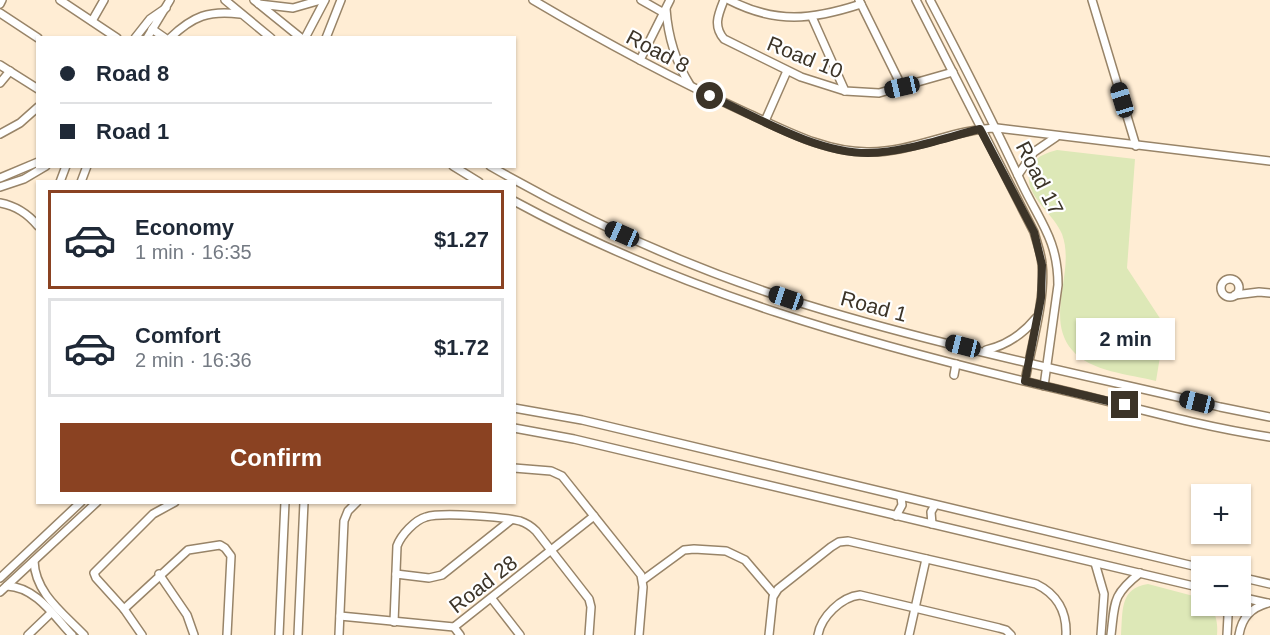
<!DOCTYPE html>
<html lang="en">
<head>
<meta charset="utf-8">
<style>
  body { margin:0; font-family:Helvetica,sans-serif; background:#f6f6f7; color:#1f2937; height:100vh; display:flex; flex-direction:column; font-size:22px; white-space:nowrap }
  * { box-sizing:border-box; margin:0 }
  p { font-size:20px; color:#747a83 }
  .icon { flex:none; width:33px; height:33px; fill:none; stroke:currentColor; stroke-width:2; stroke-linecap:round; stroke-linejoin:round }
  .map { position:relative; flex:1; overflow:hidden }
  .details { position:absolute; left:36px; top:180px; width:480px; height:324px; display:flex; flex-direction:column; background:#fff; border-radius:0px; box-shadow:0 2px 4px #0004 }
  .details>* { flex:none }
  .top-card { position:absolute; left:36px; top:36px; width:480px; height:132px; border-radius:0px; box-shadow:0 2px 4px #0004; display:grid; align-content:center; height:132px; padding:0 24px; background:#fff }
  .tools { position:absolute; left:1191px; top:484px; display:grid; gap:12px }
  .tools a { display:grid; place-items:center; width:60px; height:60px; border-radius:0px; background:#fff; box-shadow:0 2px 4px #0004; font-size:30px }
  .end { position:absolute; width:27px; height:27px; margin:-14px; border:8px solid #3c3428; background:#fff; box-shadow:0 0 0 3px #fff }
  .from { border-radius:50% }
  .bubble { position:absolute; height:42px; border-radius:0px; background:#fff; box-shadow:0 2px 4px #0004; font-size:20px; font-weight:700; line-height:42px; text-align:center }
  .car { position:absolute; width:18px; height:36px; margin:-18px -9px; border-radius:8px; box-shadow:0 0 4px 2px #0007; background:linear-gradient(#222 24%,#8ab4d8 0 40%,#222 0 76%,#8ab4d8 0 86%,#222 0) }
  .top-card b { display:flex; align-items:center; gap:21px; height:57px; font-size:22px }
  .top-card b+b { border-top:2px solid #e0e1e3 }
  .top-card i { width:15px; height:15px; background:#1f2937 }
  ul { padding:10px 0 0; list-style:none }
  li { display:flex; align-items:center; gap:18px; height:99px; margin:0 12px 9px; padding:0 12px; border:3px solid #e0e1e3; border-radius:0px }
  li div { flex:1 }
  li b { display:block; font-size:22px }
  li em { font-style:normal; font-weight:700 }
  li.selected { border-color:#8a4222 }
  li>.icon { width:54px; height:54px; stroke-width:1.5 }
  .action { display:flex; gap:12px; margin-top:auto; padding:12px 24px }
  .action a { flex:1; height:69px; border-radius:0px; background:#8a4222; color:#fff; font-size:24px; font-weight:700; line-height:69px; text-align:center }
  .map>svg:first-child { display:block }
  .green { fill:#dde8b7 }
  .lines { fill:none; stroke-linecap:round; stroke-linejoin:round }
  .minor-casing { stroke:#988468; stroke-width:10 }
  .minor { stroke:#fff; stroke-width:7 }
  .route { stroke:#3c3428; stroke-width:8 }
  .labels { text-anchor:middle; dominant-baseline:central; stroke-width:4.5; stroke-linejoin:round; paint-order:stroke }
  .street-label { font-size:21px; fill:#3c3428; stroke:#fff }
</style>
</head>
<body>
<div class="map">
<svg width="1270" height="635" viewBox="0 0 1270 635">
  <rect width="100%" height="100%" fill="#ffedd4"/>
  <g class="green">
    <path d="M1057,150L1135,159L1127,268L1165,326L1156,381C1129,374 1091,372 1072,350C1044,317 1076,272 1062,234C1054,214 1026,197 1029,175C1031,158 1043,154 1057,150Z"/>
    <path d="M1148,584L1201,598L1202,606H1211C1216,615 1218,624 1217,635H1121C1123,612 1119,588 1148,584Z"/>
  </g>
  <g class="lines">
    <g class="minor-casing">
      <g id="minor">
        <path d="M60,0L117,38"/>
        <path d="M225,0L271,38"/>
        <path d="M254,0L301,38"/>
        <path d="M533,0C602,41 673,79 747,113C785,130 824,152 867,152C912,153 953,129 997,128L1270,161"/>
        <path d="M641,0L664,13"/>
        <path d="M724,0C718,15 713,26 724,39L801,77L845,91L879,93L953,72"/>
        <path d="M729,0C776,24 812,20 861,4"/>
        <path d="M859,0L902,87"/>
        <path d="M916,0L1034,232C1037,243 1041,253 1042,264C1046,298 1031,347 1025,381"/>
        <path d="M930,0C962,61 993,122 1022,184C1040,222 1058,240 1058,285L1044,386"/>
        <path d="M1092,0L1136,146"/>
        <path d="M0,4L2,0"/>
        <path d="M259,4L293,8L321,0"/>
        <path d="M666,9C668,37 675,61 690,85"/>
        <path d="M0,13L38,38"/>
        <path d="M812,17L845,91"/>
        <path d="M92,21L104,0"/>
        <path d="M152,29L165,38"/>
        <path d="M135,38L150,19L166,8"/>
        <path d="M147,38L170,0"/>
        <path d="M170,38C193,16 209,10 240,14"/>
        <path d="M305,38L325,0"/>
        <path d="M326,38L341,0"/>
        <path d="M640,60L670,0"/>
        <path d="M0,65L38,89"/>
        <path d="M0,83L10,71"/>
        <path d="M765,121L787,71"/>
        <path d="M0,134L20,123L38,107"/>
        <path d="M453,166L479,182"/>
        <path d="M490,166C584,220 685,266 788,299C929,344 1076,373 1220,407L1270,417"/>
        <path d="M1018,175L1034,152L1056,137"/>
        <path d="M0,178L38,162"/>
        <path d="M60,182L66,166"/>
        <path d="M81,182L87,166"/>
        <path d="M0,187L24,179L46,166"/>
        <path d="M514,201C683,293 867,344 1053,388C1125,405 1197,426 1270,437"/>
        <path d="M0,203C16,206 27,213 38,226"/>
        <circle cx="1230" cy="288" r="9"/>
        <path d="M1235,295L1259,292L1270,293"/>
        <path d="M986,350C1007,345 1023,334 1036,318"/>
        <path d="M954,375L956,364"/>
        <path d="M514,408L582,420L1202,568"/>
        <path d="M514,428L574,439L1202,588"/>
        <path d="M514,468L551,471L562,476L641,575L643,587L639,635"/>
        <path d="M896,516L902,505L901,497"/>
        <path d="M932,524L931,512L935,505"/>
        <path d="M34,561C35,593 63,613 84,635"/>
        <path d="M1095,563L1104,594L1101,635"/>
        <path d="M159,574L187,615L194,635"/>
        <path d="M396,574L429,578L442,575L511,520"/>
        <path d="M1240,577L1270,584"/>
        <path d="M0,578L81,502"/>
        <path d="M643,580L684,550L694,549L726,551L745,560L774,594"/>
        <path d="M7,586C36,587 54,616 72,635"/>
        <path d="M0,592L97,502"/>
        <path d="M1240,597L1267,603"/>
        <path d="M492,599L520,635"/>
        <path d="M1225,606L1228,616L1227,635"/>
        <path d="M124,609L188,550L220,545L225,548L231,556L227,635"/>
        <path d="M340,616L454,627L594,516"/>
        <path d="M394,622L397,546C401,535 415,520 426,517C442,512 504,517 520,521C526,523 531,526 536,531L589,599L591,607L589,635"/>
        <path d="M454,627L460,635"/>
        <path d="M28,635L51,613"/>
        <path d="M142,635L124,609L96,578L94,573L153,514L175,502"/>
        <path d="M279,635L285,502"/>
        <path d="M298,635L304,502"/>
        <path d="M339,635L344,521L348,511L357,502"/>
        <path d="M769,635L773,597L778,589L831,547L839,542L848,541L1036,584C1057,594 1067,612 1066,635"/>
        <path d="M818,635C821,617 841,597 860,595L999,628L1006,630L1011,635"/>
        <path d="M909,635L926,559"/>
        <path d="M1111,635C1115,602 1112,595 1140,573"/>
        <path d="M1239,635C1242,617 1251,608 1268,603"/>
      </g>
    </g>
    <use href="#minor" class="minor"/>
  </g>
  <g class="lines">
    <path class="route" d="M710,96C757,117 815,153 868,153C906,152 944,138 980,129L1034,232L1042,265L1041,298L1025,381L1125,405"/>
  </g>
  <g class="labels">
    <g class="street-label">
      <text transform="translate(658 51) rotate(28)">Road 8</text>
      <text transform="translate(805 57) rotate(22)">Road 10</text>
      <text transform="translate(1040 178) rotate(63)">Road 17</text>
      <text transform="translate(874 306) rotate(15)">Road 1</text>
      <text transform="translate(483 584) rotate(-38)">Road 28</text>
    </g>
  </g>
</svg>
<div class="tools">
<a>+</a>
<a>−</a>
</div>
<i class="end from" style="left:710px;top:96px"></i>
<i class="end" style="left:1125px;top:405px"></i>
<div class="bubble" style="left:1076px;top:318px;width:99px">2 min</div>
<i class="car" style="left:902px;top:87px;rotate:257deg"></i>
<i class="car" style="left:1122px;top:100px;rotate:343deg"></i>
<i class="car" style="left:622px;top:234px;rotate:294deg"></i>
<i class="car" style="left:786px;top:298px;rotate:289deg"></i>
<i class="car" style="left:963px;top:346px;rotate:284deg"></i>
<i class="car" style="left:1197px;top:402px;rotate:284deg"></i>
<div class="top-card">
<b><i class="from"></i>Road 8</b>
<b><i></i>Road 1</b>
</div>
<section class="details">
<ul>
<li class="selected"><svg class="icon" aria-label="car" viewBox="0 0 24 24"><path d="M5 17H2v-5l4-1 3-4h7l3 4 3 1v5h-3M9 17h6M6 11h13"/><circle cx="7" cy="17" r="2"/><circle cx="17" cy="17" r="2"/></svg><div><b>Economy</b><p>1 min · 16:35</p></div><em>$1.27</em></li>
<li><svg class="icon" aria-label="car" viewBox="0 0 24 24"><path d="M5 17H2v-5l4-1 3-4h7l3 4 3 1v5h-3M9 17h6M6 11h13"/><circle cx="7" cy="17" r="2"/><circle cx="17" cy="17" r="2"/></svg><div><b>Comfort</b><p>2 min · 16:36</p></div><em>$1.72</em></li>
</ul>
<div class="action"><a>Confirm</a></div>
</section>
</div>
</body>
</html>
